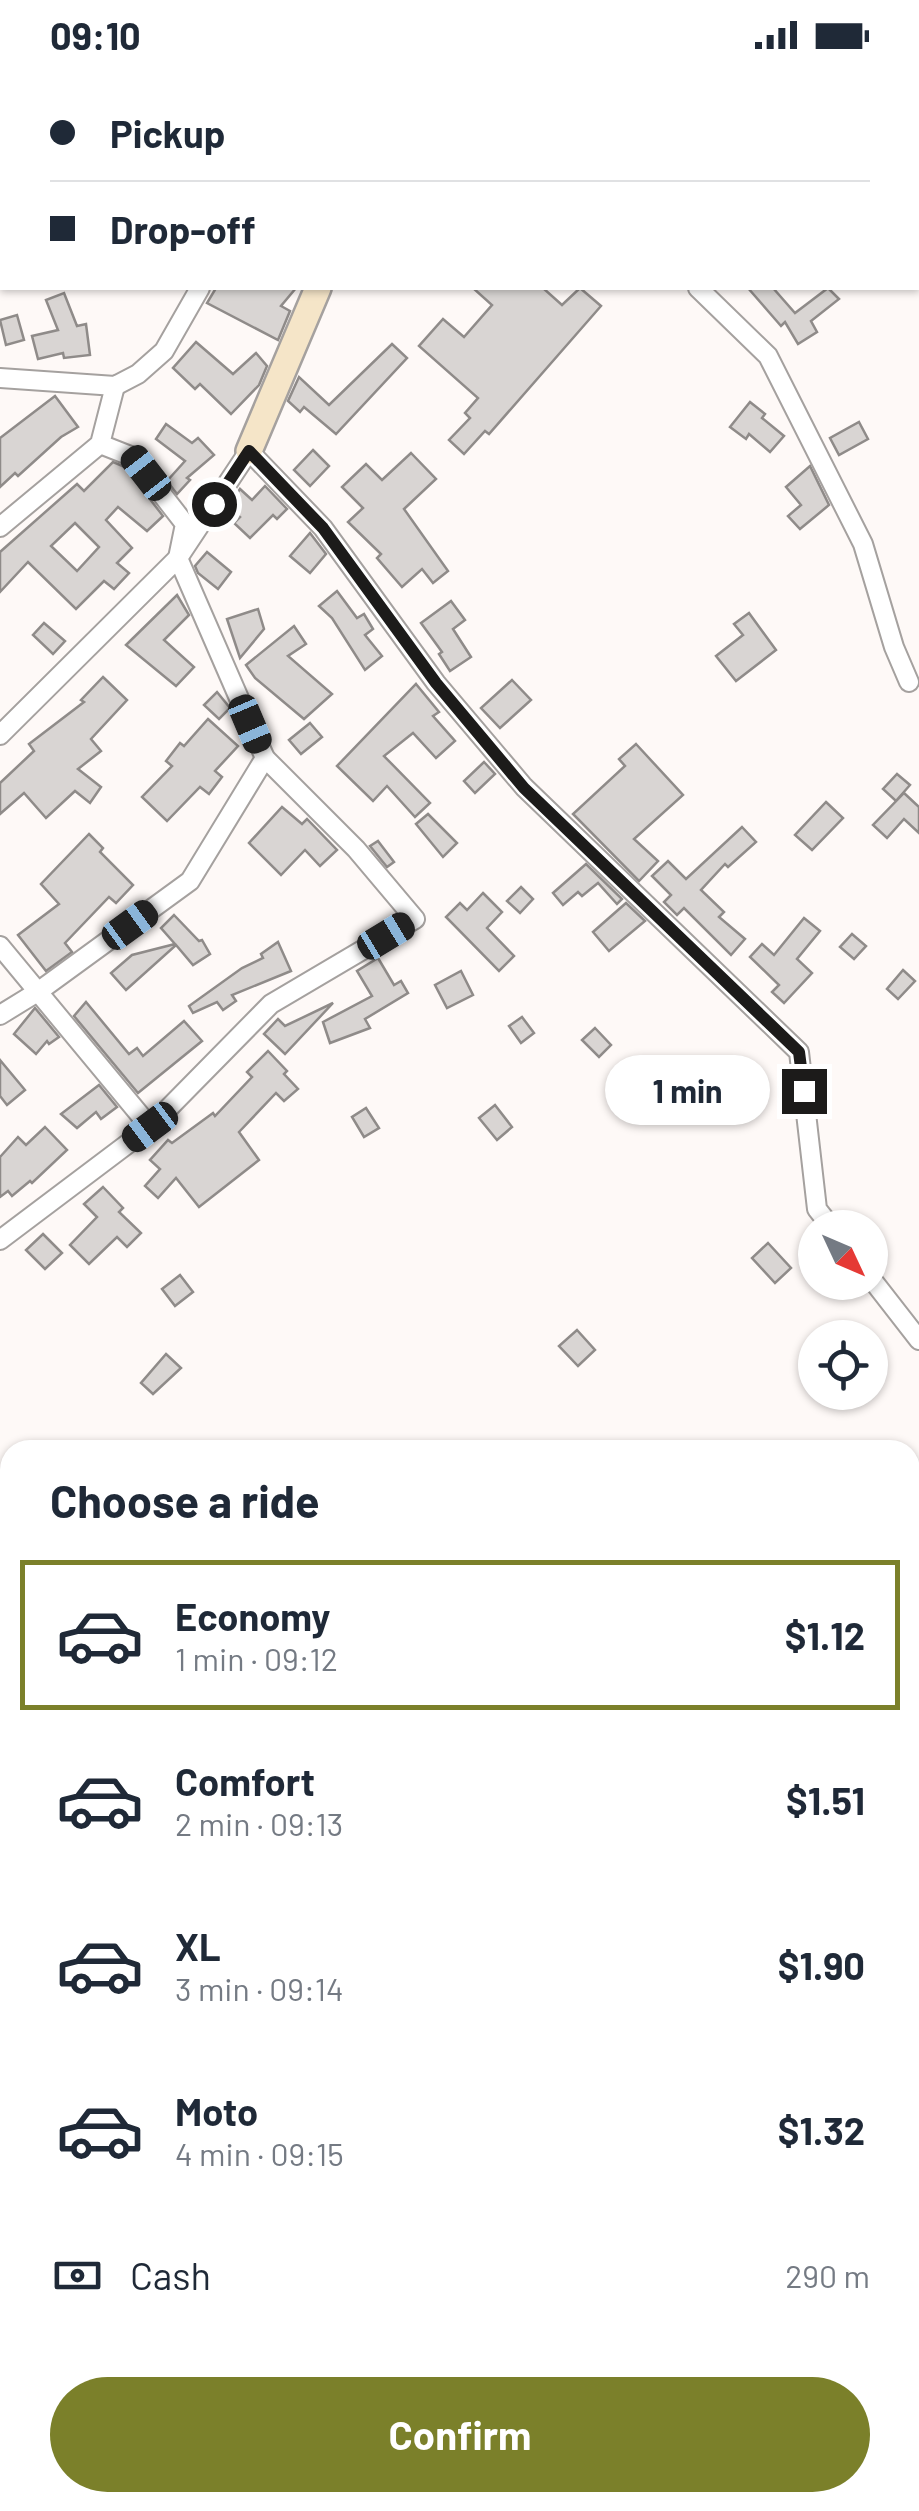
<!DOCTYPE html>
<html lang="en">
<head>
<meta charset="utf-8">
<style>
  body { margin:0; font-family:Barlow,sans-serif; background:#f6f6f7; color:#1f2937; height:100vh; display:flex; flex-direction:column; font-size:38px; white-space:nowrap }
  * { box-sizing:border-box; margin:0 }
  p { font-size:32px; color:#747a83 }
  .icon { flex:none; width:55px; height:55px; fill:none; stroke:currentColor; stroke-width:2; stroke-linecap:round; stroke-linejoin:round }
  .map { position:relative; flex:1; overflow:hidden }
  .sheet { position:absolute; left:0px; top:1370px; width:920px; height:1072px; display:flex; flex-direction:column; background:#fff; border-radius:30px 30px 0 0; box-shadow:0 2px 8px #0004 }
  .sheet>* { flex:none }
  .banner { position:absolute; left:0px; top:0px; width:920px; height:220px; box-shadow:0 2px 8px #0004; display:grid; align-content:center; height:220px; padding:0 50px; background:#fff }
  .needle { width:65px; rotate:134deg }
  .buttons { position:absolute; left:798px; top:1140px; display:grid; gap:20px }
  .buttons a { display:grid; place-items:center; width:90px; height:90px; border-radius:50%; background:#fff; box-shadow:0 2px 8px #0004; font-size:50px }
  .end { position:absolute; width:45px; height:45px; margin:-22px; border:12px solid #1c1b1a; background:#fff; box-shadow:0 0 0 5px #fff }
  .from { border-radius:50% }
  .bubble { position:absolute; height:70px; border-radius:35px; background:#fff; box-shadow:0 2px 8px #0004; font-size:32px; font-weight:700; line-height:70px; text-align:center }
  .car { position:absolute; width:30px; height:60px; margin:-30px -15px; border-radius:12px; box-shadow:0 0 8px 2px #0007; background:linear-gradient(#222 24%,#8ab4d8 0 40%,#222 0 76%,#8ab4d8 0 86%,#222 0) }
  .banner b { display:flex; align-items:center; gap:35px; height:95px; font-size:38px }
  .banner b+b { border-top:2px solid #e0e1e3 }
  .banner i { width:25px; height:25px; background:#1f2937 }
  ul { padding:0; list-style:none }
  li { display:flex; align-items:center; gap:30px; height:150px; margin:0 20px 15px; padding:0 30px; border:5px solid transparent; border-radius:0px }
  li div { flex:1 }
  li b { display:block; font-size:38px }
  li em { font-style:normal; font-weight:700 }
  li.on { border-color:#7b802a }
  li>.icon { width:90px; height:90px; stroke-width:1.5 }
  h2 { padding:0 50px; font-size:45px; line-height:120px }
  .pay { display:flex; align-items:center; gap:25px; height:110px; padding:0 50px; font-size:38px }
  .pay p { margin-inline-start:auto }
  .cta { display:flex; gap:20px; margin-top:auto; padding:20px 50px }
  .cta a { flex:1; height:115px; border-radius:60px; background:#7b802a; color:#fff; font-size:40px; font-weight:700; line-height:115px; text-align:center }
  .status { display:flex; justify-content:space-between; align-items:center; height:70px; padding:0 50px; background:#fff; direction:ltr }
  .status svg { height:28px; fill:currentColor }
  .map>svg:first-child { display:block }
  .building { fill:#d9d5d3; stroke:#8f8b89; stroke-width:2.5; fill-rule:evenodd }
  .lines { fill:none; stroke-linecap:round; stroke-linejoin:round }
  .street-casing { stroke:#a5a19f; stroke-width:22 }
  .secondary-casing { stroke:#a5a19f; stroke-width:30 }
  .street { stroke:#fff; stroke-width:18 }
  .secondary { stroke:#f5e5c8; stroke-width:25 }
  .route { stroke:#1c1b1a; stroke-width:12 }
</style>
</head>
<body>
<div class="status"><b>09:10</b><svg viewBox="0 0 49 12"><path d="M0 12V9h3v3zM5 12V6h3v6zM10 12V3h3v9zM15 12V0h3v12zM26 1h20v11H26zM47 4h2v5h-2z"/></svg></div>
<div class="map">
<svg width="919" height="2441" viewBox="0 0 919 2441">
  <rect width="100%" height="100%" fill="#fef9f7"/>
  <g class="building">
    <path d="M216,218H296L281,236L290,241L278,270L207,233Z"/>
    <path d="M473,218H543L562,235L580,218L601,236L489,364L485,361L464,384L449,370L470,348L465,343L478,328L419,276L443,249L464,267L492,235Z"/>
    <path d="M748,218H773L795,243L828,218L839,229L811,251L817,262L798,274L785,252L781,256Z"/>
    <path d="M64,223L77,256L86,254L90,285L64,288L63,283L38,289L32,266L58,260L46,230Z"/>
    <path d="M17,245L24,270L6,275L0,250Z"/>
    <path d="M196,272L233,304L256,283L267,296L259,315L231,344L200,314L195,319L173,298Z"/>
    <path d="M392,274L407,288L336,364L304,337L300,342L288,331L299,307L329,335Z"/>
    <path d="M55,326L78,357L61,367L18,406L15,403L0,417V368Z"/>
    <path d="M750,332L765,344L762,348L784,366L770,382L749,364L746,369L730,357Z"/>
    <path d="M859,352L868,369L839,385L830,368Z"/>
    <path d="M166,354L192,373L198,368L214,385L187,408L190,410L177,424L167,411L185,391L156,369Z"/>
    <path d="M313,380L329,396L310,416L294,400Z"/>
    <path d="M411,383L436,409L404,439L448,501L433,513L422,499L402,517L377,488L381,484L348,452L363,438L342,417L366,394L382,410Z"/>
    <path d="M113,392L125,397L163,446L147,461L118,437L106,450L132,478L117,493L129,503L114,519L104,511L76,539L28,492L0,522V482L77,414L84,421ZM75,453L99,477L77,501L51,476Z"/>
    <path d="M810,396L829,435L800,459L788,446L801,435L786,417Z"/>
    <path d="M265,416L287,439L277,449L273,445L250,468L234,453L240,447L228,436L240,419L252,430Z"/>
    <path d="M310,463L326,484L310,503L290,486Z"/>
    <path d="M207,482L231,502L218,519L198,503L195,496Z"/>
    <path d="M337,521L357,548L364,544L373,559L365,565L382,586L365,600L332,548L319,536Z"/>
    <path d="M177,525L189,545L164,570L194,597L176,616L126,575Z"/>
    <path d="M451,531L465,550L453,559L471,587L450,601L439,584L442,582L421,553Z"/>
    <path d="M258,539L264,559L240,588L227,549Z"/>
    <path d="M749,543L776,580L736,611L716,586L743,565L734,554Z"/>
    <path d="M44,553L65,571L53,584L33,565Z"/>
    <path d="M294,556L306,574L288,586L332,624L304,649L255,608L246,595Z"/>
    <path d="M103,607L127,630L91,669L101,681L78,699L101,717L90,733L75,721L46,748L24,723L0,744V713L34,681L29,674L84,632L81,630Z"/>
    <path d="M512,610L531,630L500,658L481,638Z"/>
    <path d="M416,614L439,642L433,646L455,671L436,688L413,663L384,686L430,733L415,747L387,716L373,731L337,696Z"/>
    <path d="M217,622L230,638L219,649L204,635Z"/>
    <path d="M208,649L238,676L215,701L222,707L209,724L200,717L167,751L142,727L172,696L166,691L180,673L184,676Z"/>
    <path d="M310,653L322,667L301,684L289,670Z"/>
    <path d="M636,674L683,725L634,769L658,791L639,811L573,744L625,696L619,689Z"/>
    <path d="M484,692L495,704L475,723L464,711Z"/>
    <path d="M897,704L910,715L896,731L883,719Z"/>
    <path d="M904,723L919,737V763L904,749L887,768L873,755Z"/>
    <path d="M826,732L843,748L812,780L795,765Z"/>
    <path d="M282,737L302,754L307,749L337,780L320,796L305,780L281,805L249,773Z"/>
    <path d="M428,744L457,773L443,787L416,754Z"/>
    <path d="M742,757L756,772L728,797L725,794L701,820L724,842L719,847L745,869L731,885L684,838L677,845L664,832L671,825L652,806L668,791L686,809Z"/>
    <path d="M89,764L103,778L100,782L133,815L116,833L109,827L65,873L72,882L46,901L18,865L59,834L41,814Z"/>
    <path d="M378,771L394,792L387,797L370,776Z"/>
    <path d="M586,794L622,829L617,834L598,813L582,826L578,822L563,835L553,823Z"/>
    <path d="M521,817L533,829L520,843L507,831Z"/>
    <path d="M483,823L502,842L487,858L514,886L499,901L446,847L460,833L467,840Z"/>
    <path d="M626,833L645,851L609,881L593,862Z"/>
    <path d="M174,845L199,871L202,870L210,884L193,895L176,875L126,920L111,903L132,885L175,874L161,858Z"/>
    <path d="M804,848L820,861L797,889L812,903L784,933L772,922L779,915L750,887L762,874L774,885Z"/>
    <path d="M852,864L866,876L854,889L840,877Z"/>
    <path d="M278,872L291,901L232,925L236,931L223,940L217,932L193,943L189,936L242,898L263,888L261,884Z"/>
    <path d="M378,888L394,915L401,911L408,923L365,949L370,958L330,973L323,952L372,926L357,901Z"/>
    <path d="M903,900L915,911L898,929L887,919Z"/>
    <path d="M461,901L473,925L447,938L435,915Z"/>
    <path d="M86,932L129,984L137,978L143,986L184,951L202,971L138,1023L74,946Z"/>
    <path d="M333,933L285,984L264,964L278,949L285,956Z"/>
    <path d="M35,938L59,967L49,974L47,971L36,984L14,964Z"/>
    <path d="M522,947L534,963L521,973L509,956Z"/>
    <path d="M595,958L611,975L599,987L582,970Z"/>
    <path d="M268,981L287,1001L284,1004L298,1019L284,1031L276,1023L239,1062L259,1090L199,1137L176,1108L158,1128L145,1116L160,1099L150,1090L168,1070L172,1073L213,1043L215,1046L252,1007L247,1002Z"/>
    <path d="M0,990L25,1020L7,1035L0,1026Z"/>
    <path d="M99,1015L117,1037L101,1049L96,1042L77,1058L61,1044Z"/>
    <path d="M495,1035L512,1057L497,1070L479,1048Z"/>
    <path d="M366,1038L379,1058L364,1067L352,1047Z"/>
    <path d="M45,1057L67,1080L32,1113L30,1111L12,1126L8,1121L0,1127V1087L18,1067L26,1075Z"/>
    <path d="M103,1117L123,1138L119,1142L141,1163L127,1177L117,1167L89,1194L70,1175L97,1147L84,1134Z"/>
    <path d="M43,1164L62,1183L45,1199L26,1180Z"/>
    <path d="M768,1173L791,1198L775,1213L752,1188Z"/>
    <path d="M180,1205L193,1222L175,1236L162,1219Z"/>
    <path d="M577,1260L595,1280L578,1296L559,1276Z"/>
    <path d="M166,1284L181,1298L153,1324L141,1313Z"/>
  </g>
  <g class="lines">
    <g class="street-casing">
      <g id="street">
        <path d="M516,0L518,2"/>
        <path d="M698,218L768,286L863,474L894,577L909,612"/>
        <path d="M0,308L115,316L138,304L164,281L200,218"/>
        <path d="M0,457L100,374L115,316"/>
        <path d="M0,665L178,488L249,381L323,458L436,613L524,717L799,982L817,1139L832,1158"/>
        <path d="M0,876L150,1057"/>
        <path d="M0,945L39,921L190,811L265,688L178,488L185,454L133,387L100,374"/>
        <path d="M0,1170L150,1057L271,934L415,849L356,779L265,688"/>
        <path d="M870,1207L919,1270"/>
      </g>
    </g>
    <g class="secondary-casing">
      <g id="secondary">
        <path d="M412,2L414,0"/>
        <path d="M249,381L318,218"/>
      </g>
    </g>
    <use href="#street" class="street"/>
    <use href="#secondary" class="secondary"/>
  </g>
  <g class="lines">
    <path class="route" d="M214,434L249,381L323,458L436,613L524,718L799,982L804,1021"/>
  </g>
</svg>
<div class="buttons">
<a><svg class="needle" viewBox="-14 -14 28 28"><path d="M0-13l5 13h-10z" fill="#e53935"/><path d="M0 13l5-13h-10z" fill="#747a83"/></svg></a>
<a><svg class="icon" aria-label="locate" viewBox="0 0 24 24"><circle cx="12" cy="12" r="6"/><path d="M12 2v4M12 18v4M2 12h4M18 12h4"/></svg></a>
</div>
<i class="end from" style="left:214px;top:434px"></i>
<i class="end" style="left:804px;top:1021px"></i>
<div class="bubble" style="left:605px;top:985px;width:165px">1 min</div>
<i class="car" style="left:146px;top:403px;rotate:322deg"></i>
<i class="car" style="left:250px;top:654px;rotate:157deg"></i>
<i class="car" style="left:130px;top:855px;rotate:54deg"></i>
<i class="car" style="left:386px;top:866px;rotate:59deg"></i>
<i class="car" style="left:150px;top:1057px;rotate:233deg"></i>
<div class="banner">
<b><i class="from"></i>Pickup</b>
<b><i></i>Drop-off</b>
</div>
<section class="sheet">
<h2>Choose a ride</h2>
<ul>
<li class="on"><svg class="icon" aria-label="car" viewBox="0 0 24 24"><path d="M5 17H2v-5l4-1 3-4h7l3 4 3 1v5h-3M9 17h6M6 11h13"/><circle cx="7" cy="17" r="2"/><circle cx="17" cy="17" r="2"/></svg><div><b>Economy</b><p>1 min · 09:12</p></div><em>$1.12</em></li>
<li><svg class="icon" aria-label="car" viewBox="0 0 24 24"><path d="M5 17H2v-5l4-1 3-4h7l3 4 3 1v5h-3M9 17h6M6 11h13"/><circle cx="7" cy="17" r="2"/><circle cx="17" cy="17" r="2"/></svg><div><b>Comfort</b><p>2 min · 09:13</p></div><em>$1.51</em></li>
<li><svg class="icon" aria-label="car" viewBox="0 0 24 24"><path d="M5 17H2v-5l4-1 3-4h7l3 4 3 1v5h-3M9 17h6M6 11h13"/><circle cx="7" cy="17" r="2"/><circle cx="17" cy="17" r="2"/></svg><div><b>XL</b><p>3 min · 09:14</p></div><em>$1.90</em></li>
<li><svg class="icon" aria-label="car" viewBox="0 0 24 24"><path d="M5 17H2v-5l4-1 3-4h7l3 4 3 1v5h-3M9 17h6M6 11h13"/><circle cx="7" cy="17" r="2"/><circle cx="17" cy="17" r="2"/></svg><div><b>Moto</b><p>4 min · 09:15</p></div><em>$1.32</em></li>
</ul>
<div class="pay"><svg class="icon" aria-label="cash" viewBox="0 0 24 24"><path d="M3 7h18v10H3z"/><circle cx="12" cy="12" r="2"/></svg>Cash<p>290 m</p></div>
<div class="cta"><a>Confirm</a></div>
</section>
</div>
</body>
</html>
